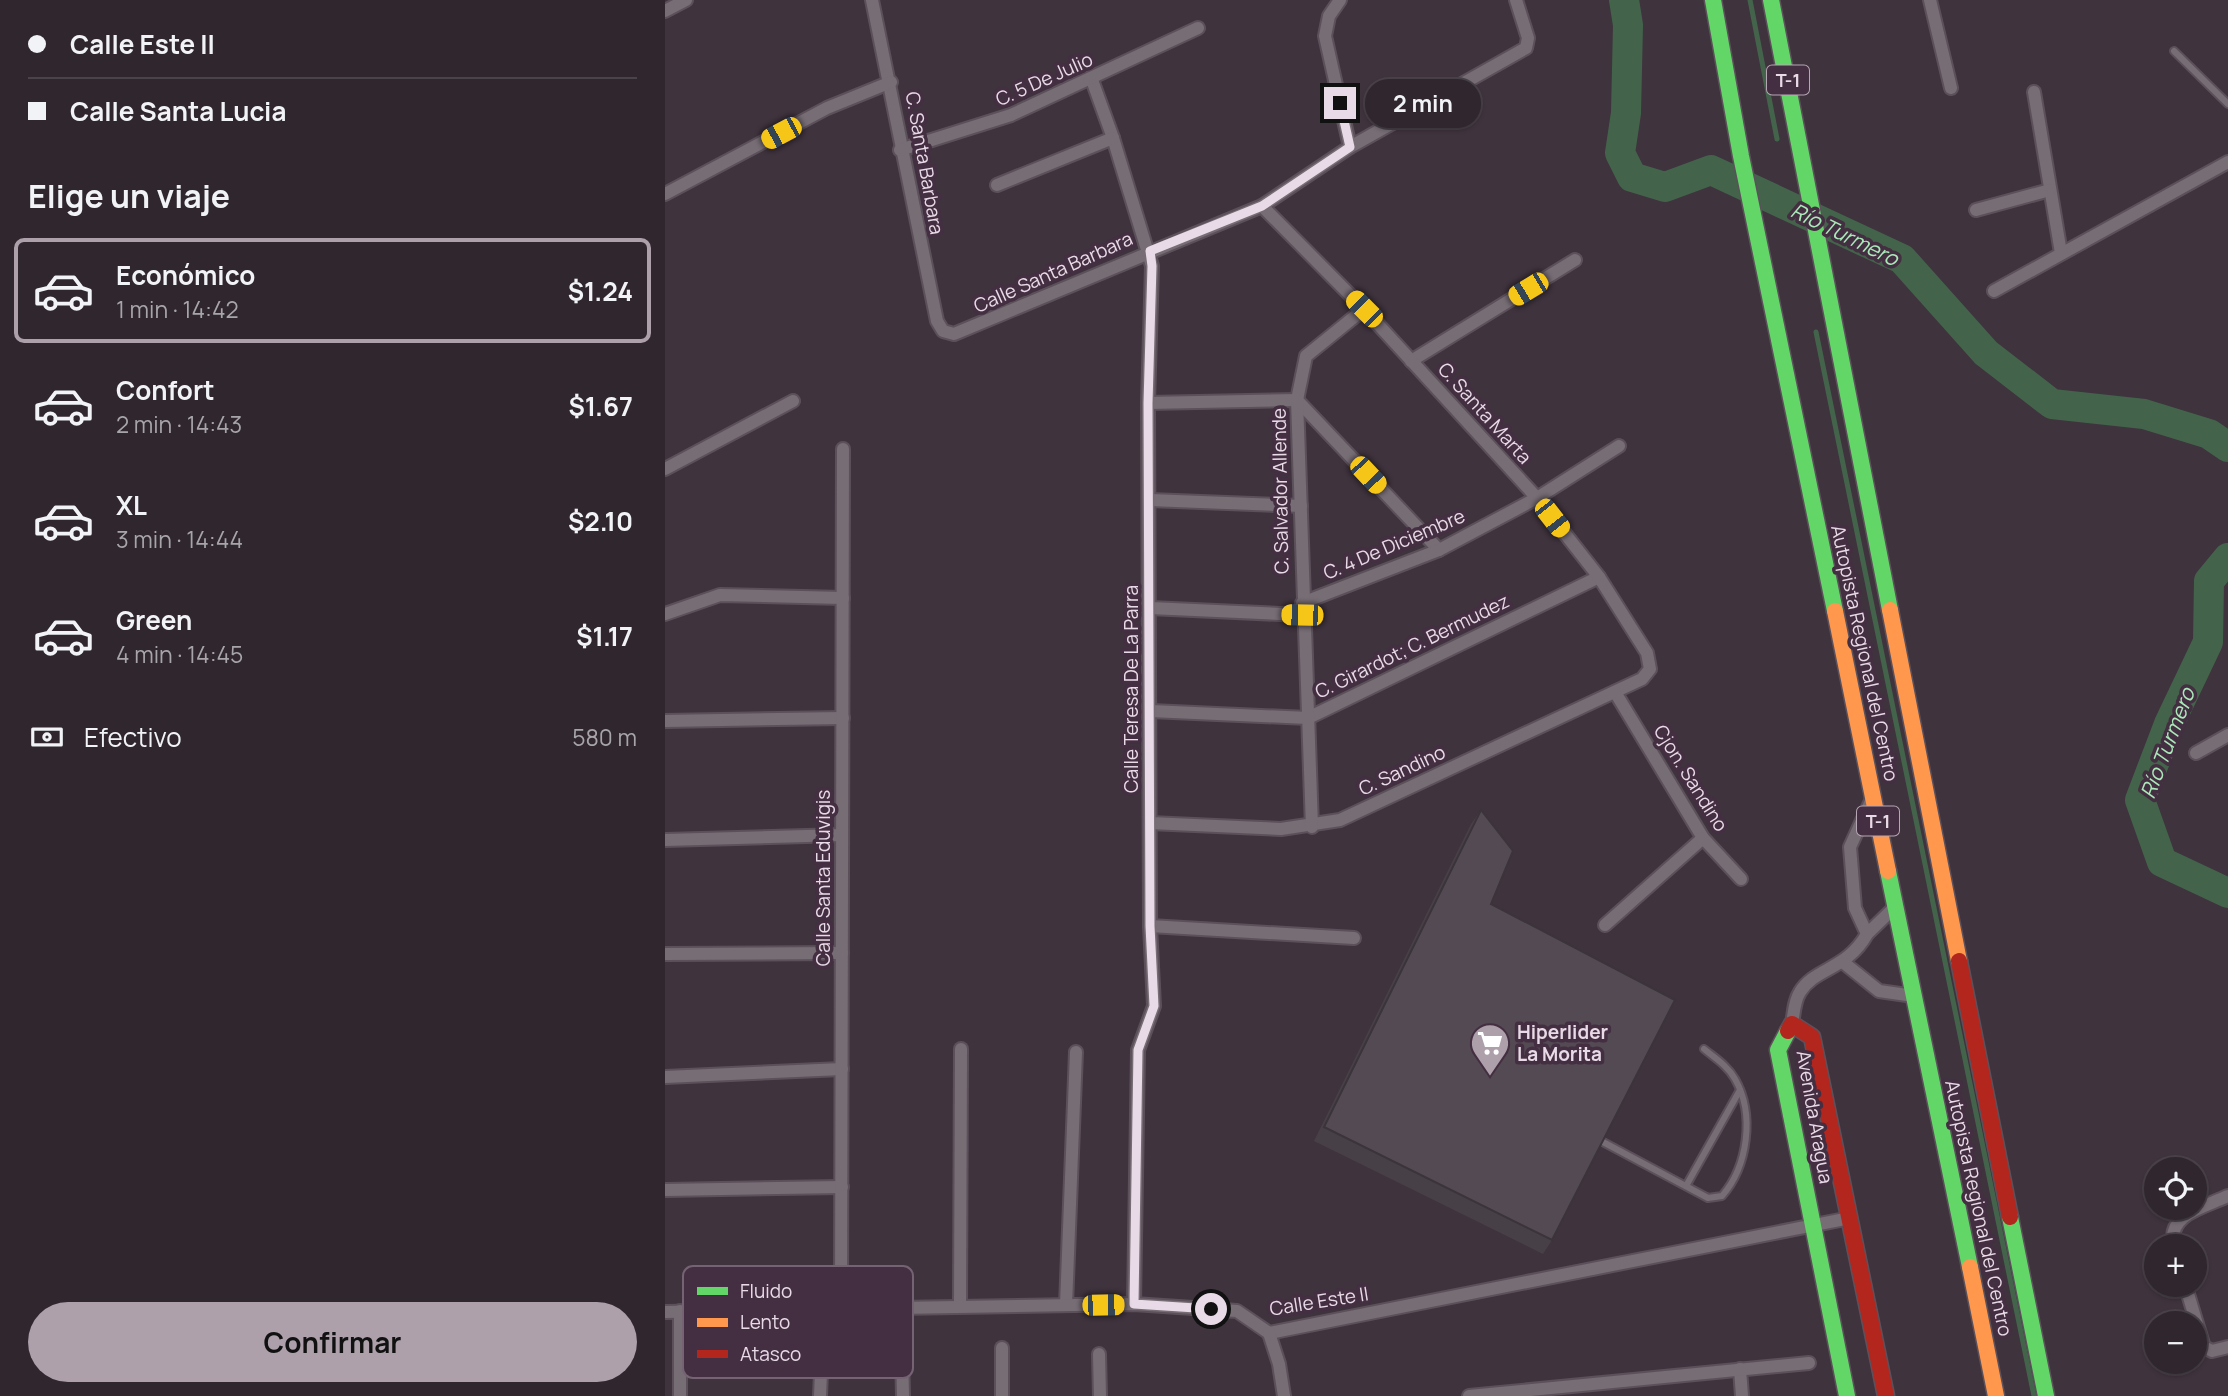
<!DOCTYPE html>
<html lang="es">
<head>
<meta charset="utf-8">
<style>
  body { margin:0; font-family:Manrope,sans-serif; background:#3b323a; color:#f1f3f6; height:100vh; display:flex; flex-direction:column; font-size:26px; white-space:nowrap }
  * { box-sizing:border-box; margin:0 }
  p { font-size:23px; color:#a7a5aa }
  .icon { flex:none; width:38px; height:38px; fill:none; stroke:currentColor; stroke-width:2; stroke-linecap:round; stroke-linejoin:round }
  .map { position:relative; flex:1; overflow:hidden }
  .sheet { display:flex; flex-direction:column; background:#2f262e; width:665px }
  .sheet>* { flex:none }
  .top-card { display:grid; align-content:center; height:154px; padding:0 28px; background:#2f262e }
  .fabs { position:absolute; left:1479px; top:1157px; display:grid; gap:14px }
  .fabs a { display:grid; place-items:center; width:63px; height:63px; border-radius:50%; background:#2f262e; box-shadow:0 2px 5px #0004,0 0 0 2px #4a434a; font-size:35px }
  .end { position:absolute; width:32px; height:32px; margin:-16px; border:9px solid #e8dae6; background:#111; box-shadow:0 0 0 4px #111 }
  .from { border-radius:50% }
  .bubble { position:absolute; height:49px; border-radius:24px; background:#2f262e; box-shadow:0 2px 5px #0004,0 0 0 2px #4a434a; font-size:23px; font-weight:700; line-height:49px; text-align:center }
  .car { position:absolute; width:21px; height:42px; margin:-21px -10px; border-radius:9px; box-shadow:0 0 5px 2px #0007; background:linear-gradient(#f5c518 24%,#345 0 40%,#f5c518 0 76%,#345 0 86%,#f5c518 0) }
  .top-card b { display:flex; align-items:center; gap:24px; height:66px; font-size:26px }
  .top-card b+b { border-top:2px solid #4a434a }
  .top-card i { width:18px; height:18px; background:#f1f3f6 }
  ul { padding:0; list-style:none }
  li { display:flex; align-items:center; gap:21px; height:105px; margin:0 14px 10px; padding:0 14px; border:4px solid transparent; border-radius:10px }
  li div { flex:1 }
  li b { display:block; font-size:26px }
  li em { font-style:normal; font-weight:700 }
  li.current { border-color:#ada0ab }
  li>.icon { width:63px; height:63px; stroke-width:1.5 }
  h2 { padding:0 28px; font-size:32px; line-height:84px }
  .pay { display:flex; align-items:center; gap:18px; height:77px; padding:0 28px; font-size:26px }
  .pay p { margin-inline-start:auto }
  .action { display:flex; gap:14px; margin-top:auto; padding:14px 28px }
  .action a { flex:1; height:80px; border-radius:42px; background:#ada0ab; color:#111; font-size:28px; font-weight:700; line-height:80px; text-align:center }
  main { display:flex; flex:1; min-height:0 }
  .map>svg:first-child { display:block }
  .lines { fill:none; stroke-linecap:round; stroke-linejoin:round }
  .stream { stroke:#43644b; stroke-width:5 }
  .river { stroke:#43644b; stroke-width:30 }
  .lane-casing { stroke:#5c515b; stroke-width:10 }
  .street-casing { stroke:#5c515b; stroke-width:16 }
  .fast-casing { stroke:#5c515b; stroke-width:19 }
  .slow-casing { stroke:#5c515b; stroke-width:19 }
  .jam-casing { stroke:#5c515b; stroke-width:19 }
  .lane { stroke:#776d75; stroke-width:6 }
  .street { stroke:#776d75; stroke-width:12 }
  .fast { stroke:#63d668; stroke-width:16 }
  .slow { stroke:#ff974d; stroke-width:16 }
  .jam { stroke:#b3261e; stroke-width:16 }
  .wall { fill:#484047 }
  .building { fill:#544a53; stroke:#3b343a; stroke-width:2 }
  .route { stroke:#e8dae6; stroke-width:9 }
  .labels { text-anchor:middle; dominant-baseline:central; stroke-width:7; stroke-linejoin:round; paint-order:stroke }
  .shield { fill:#442e41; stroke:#b7a6b4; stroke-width:2 }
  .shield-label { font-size:18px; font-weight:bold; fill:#e8dae6 }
  .street-label { font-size:19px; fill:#e8dae6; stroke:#442e41 }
  .poi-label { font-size:19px; font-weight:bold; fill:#e8dae6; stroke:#442e41; text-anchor:start }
  .water-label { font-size:21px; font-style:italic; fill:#aaeab9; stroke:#442e41 }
  .key { fill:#442e41; stroke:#756273; stroke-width:2 }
  .key-label { font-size:19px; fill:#e8dae6 }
</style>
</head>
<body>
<main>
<section class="sheet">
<div class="top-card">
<b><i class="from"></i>Calle Este II</b>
<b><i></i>Calle Santa Lucia</b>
</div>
<h2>Elige un viaje</h2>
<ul>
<li class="current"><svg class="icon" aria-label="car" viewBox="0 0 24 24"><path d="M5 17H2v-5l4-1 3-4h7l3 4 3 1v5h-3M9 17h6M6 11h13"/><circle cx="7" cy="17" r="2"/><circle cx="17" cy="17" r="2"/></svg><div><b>Económico</b><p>1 min · 14:42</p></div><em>$1.24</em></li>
<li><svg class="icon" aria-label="car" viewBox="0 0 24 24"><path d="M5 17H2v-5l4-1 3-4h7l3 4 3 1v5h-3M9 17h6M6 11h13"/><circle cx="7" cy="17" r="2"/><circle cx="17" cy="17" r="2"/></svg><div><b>Confort</b><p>2 min · 14:43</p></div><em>$1.67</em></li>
<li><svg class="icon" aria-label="car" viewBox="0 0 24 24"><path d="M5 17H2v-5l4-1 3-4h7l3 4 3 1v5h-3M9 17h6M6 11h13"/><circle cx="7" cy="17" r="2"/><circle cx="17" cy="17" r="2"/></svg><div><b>XL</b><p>3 min · 14:44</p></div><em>$2.10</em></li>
<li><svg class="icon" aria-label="car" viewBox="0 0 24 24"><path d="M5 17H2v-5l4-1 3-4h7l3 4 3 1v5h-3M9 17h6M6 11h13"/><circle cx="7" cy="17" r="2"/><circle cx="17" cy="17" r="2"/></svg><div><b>Green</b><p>4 min · 14:45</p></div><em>$1.17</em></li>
</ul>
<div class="pay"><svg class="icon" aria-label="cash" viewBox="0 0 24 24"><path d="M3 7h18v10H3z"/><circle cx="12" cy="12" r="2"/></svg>Efectivo<p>580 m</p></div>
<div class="action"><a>Confirmar</a></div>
</section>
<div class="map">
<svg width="1563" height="1396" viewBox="0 0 1563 1396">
  <rect width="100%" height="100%" fill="#3f333e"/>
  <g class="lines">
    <g class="stream">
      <path d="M1085,0L1112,139"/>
      <path d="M1151,332L1369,1396"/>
    </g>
    <g class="river">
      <path d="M959,0L963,25L961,113L955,153L967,177L1000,187L1046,170L1237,259L1321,353L1387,404L1479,414L1544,434L1563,447"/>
      <path d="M1563,558L1544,581L1543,642L1504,724L1475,800L1497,862L1563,893"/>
    </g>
    <g class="lane-casing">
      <g id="lane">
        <path d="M1509,51L1563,104"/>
        <path d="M938,1142L1043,1198L1057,1196C1083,1166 1090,1114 1070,1079C1063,1066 1050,1058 1039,1049"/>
        <path d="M1021,1186L1075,1090"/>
      </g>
    </g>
    <g class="street-casing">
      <g id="street">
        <path d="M207,0L272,321L278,331L289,334L597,206L685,147L861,48L863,38L851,0"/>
        <path d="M675,0L664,16L660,36L685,147"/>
        <path d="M1265,0L1286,88"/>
        <path d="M0,11L21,0"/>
        <path d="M427,80L448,138L487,266L483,403L485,926L489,1006L473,1050L469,1304"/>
        <path d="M1369,92L1396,253"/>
        <path d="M235,150L346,115L533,28"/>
        <path d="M332,185L448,138"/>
        <path d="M0,194L162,108L226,82"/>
        <path d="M1311,210L1385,190"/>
        <path d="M1329,291L1563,162"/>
        <path d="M746,361L910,260"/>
        <path d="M632,400L774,550"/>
        <path d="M483,403L632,400"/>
        <path d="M0,469L128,401"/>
        <path d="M485,500L636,506"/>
        <path d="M637,603L774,550L872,498L954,446"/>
        <path d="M485,608L637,615"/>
        <path d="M0,614L55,595L178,598"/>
        <path d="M950,692L1038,838L1076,879"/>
        <path d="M486,711L643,718L934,577"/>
        <path d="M0,721L178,718"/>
        <path d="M1531,753L1563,735"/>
        <path d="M485,823L616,829L675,820L977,679L985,669L982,653L934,577L872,498L699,309L597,206"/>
        <path d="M647,827L632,400L641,356L699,309"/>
        <path d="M0,840L177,835"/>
        <path d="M940,925L1038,838"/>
        <path d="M485,926L689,938"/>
        <path d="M1202,934L1231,906"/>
        <path d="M0,954L177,953"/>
        <path d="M1179,963L1214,991L1249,996"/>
        <path d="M1127,1024C1129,1013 1129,1001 1135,992C1149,968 1182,970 1202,934L1190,908L1185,847L1206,801"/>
        <path d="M0,1077L177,1069"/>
        <path d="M0,1190L177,1187"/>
        <path d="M1509,1246C1501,1214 1540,1207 1563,1196"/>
        <path d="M1520,1284L1539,1347L1547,1351L1563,1347"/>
        <path d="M295,1305L296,1049"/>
        <path d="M401,1305L411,1052"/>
        <path d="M176,1307L178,449"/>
        <path d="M236,1307L238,1396"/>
        <path d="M15,1311V1396"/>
        <path d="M0,1312L469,1304L572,1311L604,1333L1185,1218"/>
        <path d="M604,1333L614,1364L619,1396"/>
        <path d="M434,1354L435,1396"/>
        <path d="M1075,1369L1077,1396"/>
        <path d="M155,1396L157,1349"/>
        <path d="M337,1396V1348"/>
        <path d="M804,1396L1144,1363"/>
      </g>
    </g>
    <g class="fast-casing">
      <g id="fast">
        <path d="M1048,0L1076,156L1170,611"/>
        <path d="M1106,0L1225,610"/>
        <path d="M1223,871L1305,1267"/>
        <path d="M1123,1031L1113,1050L1182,1396"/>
        <path d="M1345,1217L1381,1396"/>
      </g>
    </g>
    <g class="slow-casing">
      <g id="slow">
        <path d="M1225,610L1294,961"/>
        <path d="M1170,611L1223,871"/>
        <path d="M1305,1267L1331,1396"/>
      </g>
    </g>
    <g class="jam-casing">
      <g id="jam">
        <path d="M1294,961L1345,1217"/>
        <path d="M1123,1031L1127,1024L1147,1037L1221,1396"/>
      </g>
    </g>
    <use href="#lane" class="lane"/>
    <use href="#street" class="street"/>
    <use href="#fast" class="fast"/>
    <use href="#slow" class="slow"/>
    <use href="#jam" class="jam"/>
  </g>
  <path class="wall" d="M816,810L826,904L887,1240L878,1254L649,1141L806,824Z"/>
  <path class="building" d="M816,810L848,851L826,904L1010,1000L887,1240L659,1127Z"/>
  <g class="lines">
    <path class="route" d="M546,1309L469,1304L473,1050L489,1006L485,926L483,403L487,266L485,251L597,206L685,147L675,103"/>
  </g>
  <defs>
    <g id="supermarket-pin" transform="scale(2.0125)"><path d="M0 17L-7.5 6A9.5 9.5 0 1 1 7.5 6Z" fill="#ada0ab" stroke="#442e41"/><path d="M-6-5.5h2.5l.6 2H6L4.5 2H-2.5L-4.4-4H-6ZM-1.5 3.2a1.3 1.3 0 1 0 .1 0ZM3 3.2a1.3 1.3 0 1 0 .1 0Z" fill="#fff"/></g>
  </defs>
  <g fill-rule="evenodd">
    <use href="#supermarket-pin" x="825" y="1043"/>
  </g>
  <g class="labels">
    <g class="shield">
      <rect x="1102" y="65.5" width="42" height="29" rx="5"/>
      <rect x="1192" y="806.5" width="42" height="29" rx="5"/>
    </g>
    <g class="shield-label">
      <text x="1123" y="80">T-1</text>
      <text x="1213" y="821">T-1</text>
    </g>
    <g class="street-label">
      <text transform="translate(379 79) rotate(-24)">C. 5 De Julio</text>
      <text transform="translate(260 163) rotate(80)">C. Santa Barbara</text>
      <text transform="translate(388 272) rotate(-24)">Calle Santa Barbara</text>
      <text transform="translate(820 413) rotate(48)">C. Santa Marta</text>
      <text transform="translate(615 491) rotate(-91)">C. Salvador Allende</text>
      <text transform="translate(729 544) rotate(-23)">C. 4 De Diciembre</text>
      <text transform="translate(747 646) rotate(-26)">C. Girardot; C. Bermudez</text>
      <text transform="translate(1200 653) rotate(78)">Autopista Regional del Centro</text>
      <text transform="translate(466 689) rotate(-90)">Calle Teresa De La Parra</text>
      <text transform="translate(737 770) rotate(-25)">C. Sandino</text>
      <text transform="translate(1026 778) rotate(58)">Cjon. Sandino</text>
      <text transform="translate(158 878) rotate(-90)">Calle Santa Eduvigis</text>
      <text transform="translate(1150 1117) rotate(80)">Avenida Aragua</text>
      <text transform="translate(1314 1208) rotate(78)">Autopista Regional del Centro</text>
      <text transform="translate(654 1301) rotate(-9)">Calle Este II</text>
    </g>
    <g class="poi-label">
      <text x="852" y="1032">Hiperlider<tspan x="852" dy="22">La Morita</tspan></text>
    </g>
    <g class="water-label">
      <text transform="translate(1180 234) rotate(26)">Río Turmero</text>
      <text transform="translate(1502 743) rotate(-69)">Río Turmero</text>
    </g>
  </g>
  <rect x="18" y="1266" width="230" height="112" rx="10" class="key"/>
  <rect x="32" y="1287" width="31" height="8" fill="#63d668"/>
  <rect x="32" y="1318" width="31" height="9" fill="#ff974d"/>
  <rect x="32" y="1350" width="31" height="8" fill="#b3261e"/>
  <g class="key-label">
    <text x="75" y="1298">Fluido</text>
    <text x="75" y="1329">Lento</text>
    <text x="75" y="1361">Atasco</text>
  </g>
</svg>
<div class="fabs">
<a><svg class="icon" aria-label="locate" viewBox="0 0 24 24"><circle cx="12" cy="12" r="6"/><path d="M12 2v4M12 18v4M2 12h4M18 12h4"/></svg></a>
<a>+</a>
<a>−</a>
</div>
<i class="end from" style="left:546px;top:1309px"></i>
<i class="end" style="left:675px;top:103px"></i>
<div class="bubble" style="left:700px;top:79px;width:116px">2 min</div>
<i class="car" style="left:116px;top:133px;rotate:242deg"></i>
<i class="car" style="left:863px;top:289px;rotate:239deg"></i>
<i class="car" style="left:699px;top:309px;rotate:315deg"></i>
<i class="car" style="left:703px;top:475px;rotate:137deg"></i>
<i class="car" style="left:887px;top:518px;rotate:142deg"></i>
<i class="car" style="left:637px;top:615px;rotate:271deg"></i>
<i class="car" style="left:438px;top:1305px;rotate:89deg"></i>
</div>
</main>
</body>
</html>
